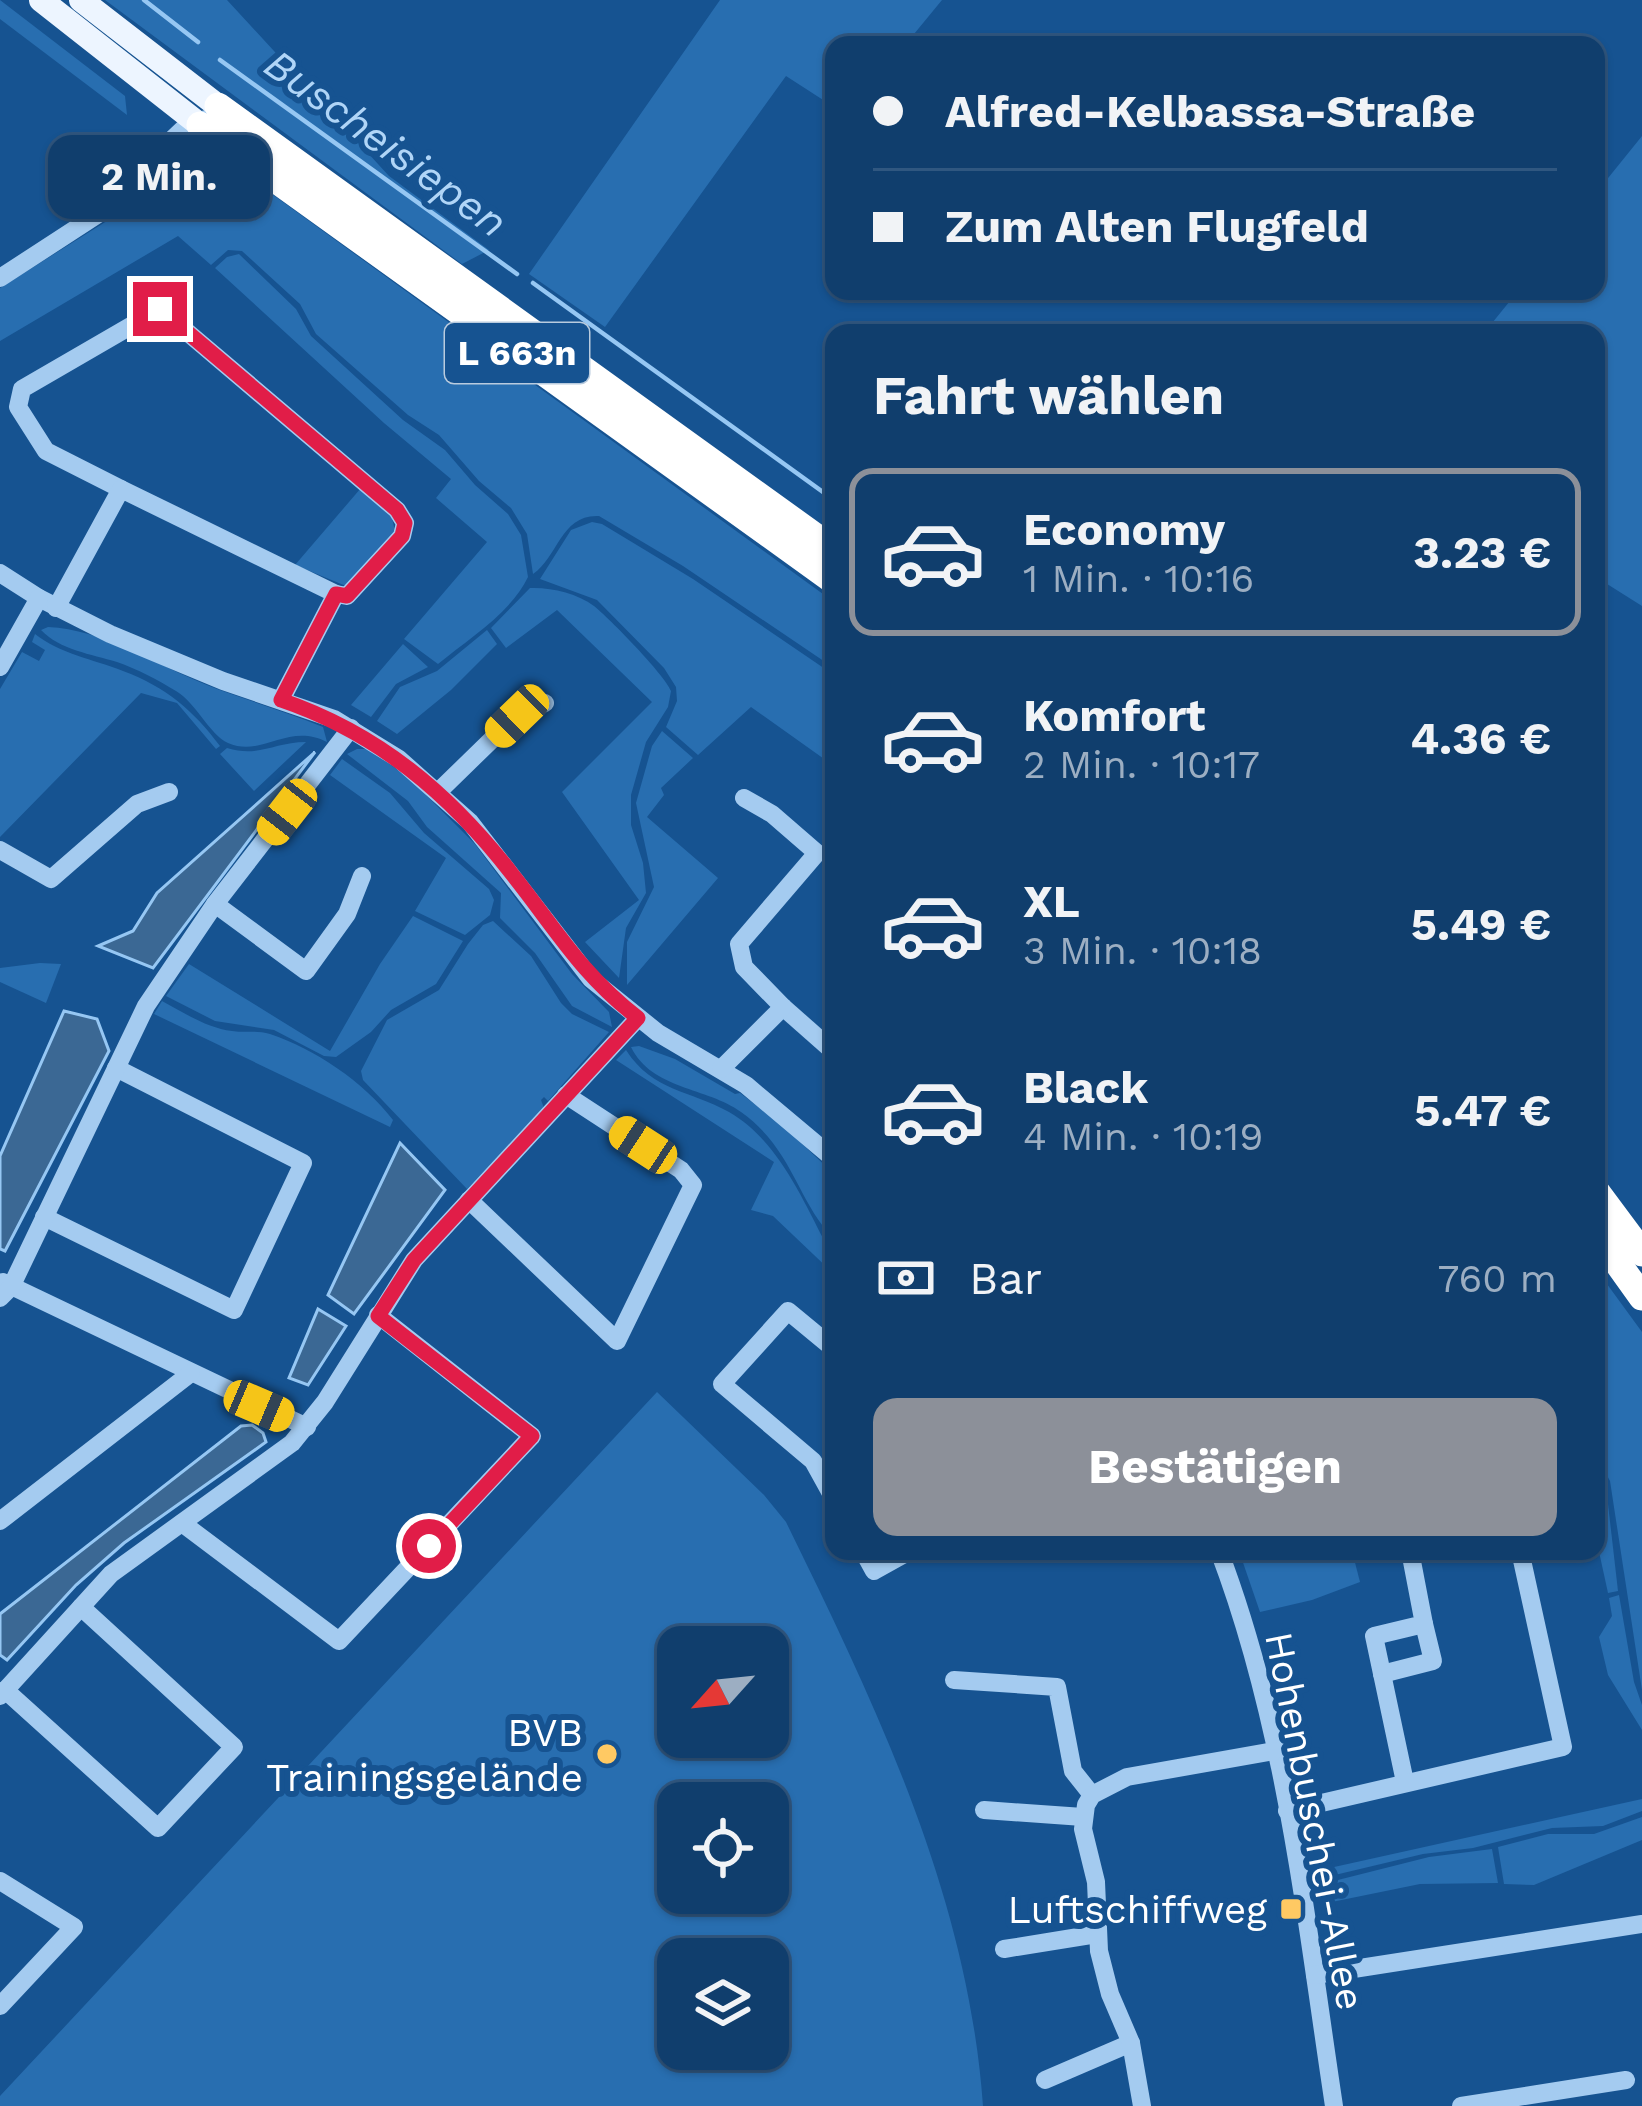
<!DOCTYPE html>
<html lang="de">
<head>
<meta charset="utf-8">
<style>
  body { margin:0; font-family:"Work Sans",sans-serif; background:#194572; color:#f1f3f6; height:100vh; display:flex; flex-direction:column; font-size:45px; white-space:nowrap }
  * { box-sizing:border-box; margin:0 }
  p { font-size:39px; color:#9caec2 }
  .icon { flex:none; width:66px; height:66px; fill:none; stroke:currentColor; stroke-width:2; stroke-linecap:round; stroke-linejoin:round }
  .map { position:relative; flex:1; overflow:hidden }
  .side { position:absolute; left:825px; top:324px; width:780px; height:1236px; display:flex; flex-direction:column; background:#103e6d; border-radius:24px; box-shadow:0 3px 9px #0004,0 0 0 3px #305780 }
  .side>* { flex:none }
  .guide { position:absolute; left:825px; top:36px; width:780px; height:264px; border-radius:24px; box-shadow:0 3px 9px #0004,0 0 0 3px #305780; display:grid; align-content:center; height:264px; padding:0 48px; background:#103e6d }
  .needle { width:78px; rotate:243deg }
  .buttons { position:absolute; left:657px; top:1626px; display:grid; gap:24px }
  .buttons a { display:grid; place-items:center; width:132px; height:132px; border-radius:24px; background:#103e6d; box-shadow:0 3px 9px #0004,0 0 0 3px #305780; font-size:60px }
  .end { position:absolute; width:54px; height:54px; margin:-27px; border:15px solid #e11d48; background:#fff; box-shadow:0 0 0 6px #fff }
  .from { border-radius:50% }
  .bubble { position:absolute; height:84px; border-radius:24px; background:#103e6d; box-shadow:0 3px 9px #0004,0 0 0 3px #305780; font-size:39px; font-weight:700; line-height:84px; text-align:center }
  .car { position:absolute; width:36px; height:72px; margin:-36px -18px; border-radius:15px; box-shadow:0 0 9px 3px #0007; background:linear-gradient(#f5c518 24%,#345 0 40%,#f5c518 0 76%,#345 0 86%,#f5c518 0) }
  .guide b { display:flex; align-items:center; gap:42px; height:114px; font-size:45px }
  .guide b+b { border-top:3px solid #305780 }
  .guide i { width:30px; height:30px; background:#f1f3f6 }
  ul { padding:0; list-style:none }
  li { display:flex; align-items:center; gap:36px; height:168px; margin:0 24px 18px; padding:0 24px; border:6px solid transparent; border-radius:24px }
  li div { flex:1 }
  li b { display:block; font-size:45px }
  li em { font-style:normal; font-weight:700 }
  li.selected { border-color:#8c9099 }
  li>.icon { width:108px; height:108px; stroke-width:1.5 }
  h2 { padding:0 48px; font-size:54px; line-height:144px }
  .pay { display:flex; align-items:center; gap:30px; height:132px; padding:0 48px; font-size:45px }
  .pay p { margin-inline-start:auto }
  .button { display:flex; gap:24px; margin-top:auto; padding:24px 48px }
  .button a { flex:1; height:138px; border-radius:24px; background:#8c9099; color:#fff; font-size:48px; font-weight:700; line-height:138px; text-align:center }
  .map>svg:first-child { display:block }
  .green { fill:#286eb0; fill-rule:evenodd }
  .water { fill:#3b6894; stroke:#96c7f3; stroke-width:3 }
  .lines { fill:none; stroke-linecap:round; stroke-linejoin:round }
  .stream { stroke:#96c7f3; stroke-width:4.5 }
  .minor { stroke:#a4cbf0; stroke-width:18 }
  .major { stroke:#edf5ff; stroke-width:24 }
  .highway { stroke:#fff; stroke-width:27 }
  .route { stroke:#e11d48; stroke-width:15 }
  .poi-dot { fill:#ffc963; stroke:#165391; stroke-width:4.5 }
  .labels { text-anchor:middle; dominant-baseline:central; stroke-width:12; stroke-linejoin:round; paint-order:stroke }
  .shield { fill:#165391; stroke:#b9cbde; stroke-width:3 }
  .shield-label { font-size:36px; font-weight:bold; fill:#fff }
  .poi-label { font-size:39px; fill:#fff; stroke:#165391; text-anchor:end }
  .street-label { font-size:39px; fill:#fff; stroke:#165391 }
  .water-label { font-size:42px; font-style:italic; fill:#b0d5f7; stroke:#165391 }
</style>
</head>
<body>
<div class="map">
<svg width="1642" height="2106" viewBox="0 0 1642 2106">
  <rect width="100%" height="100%" fill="#165391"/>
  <g class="green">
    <path d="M0,0L125,96L127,115L0,19Z"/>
    <path d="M105,0H227L389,176L489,250L462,264Z"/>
    <path d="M720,0H942L905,45H834V107L786,76L605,327L529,274Z"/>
    <path d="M1642,136V606L1596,577V333H1484L1518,291H1596V193Z"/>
    <path d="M212,162H228L834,602V668L683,566L599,516C561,514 558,557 533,574L527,534L511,508L479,481L439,435L408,415L316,334L300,304L242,251L228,250L211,265L178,236L0,341V288L185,172Z"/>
    <path d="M239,254L296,309L311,336L403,420L445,450L475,485L508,514L521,535L528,577C511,613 468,639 438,664L404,639L487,542L436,498L451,479L384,423L215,268L227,257Z"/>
    <path d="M361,488L391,514L395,531L346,586L295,565Z"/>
    <path d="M592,522L602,524L693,579L834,675V766L751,707L698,755L666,727L677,701L676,687L664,668L597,600L540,579L571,530Z"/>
    <path d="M530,588C550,587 577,593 594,606C609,618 665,675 671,691L668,707L646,742L631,795V825L643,863L646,893L626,928L619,978L585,942L639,900L562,792L652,702L557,610L506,648L491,628Z"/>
    <path d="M48,627C102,629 156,665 207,685C245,700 285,711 323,727L327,742C288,722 262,758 228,743C210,735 196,703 176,691C158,680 137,669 117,662C91,654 60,650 41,630Z"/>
    <path d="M487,630L497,644L451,690L397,734L377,721L400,687L437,671Z"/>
    <path d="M35,634C60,654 93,659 123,671C166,687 193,710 220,746L216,749L177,703L141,693L0,837V689L22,652L39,661L45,650L32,642Z"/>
    <path d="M403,644L428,667L396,684L371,717L351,705Z"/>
    <path d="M662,731L693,758L661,788L664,795L647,817L718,878L627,985V942L654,887L636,803L652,746Z"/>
    <path d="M306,742L254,791L220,754L227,748C259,758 274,742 306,742Z"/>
    <path d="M357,749H370L412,781L475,844L572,974L609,1012L612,1027L572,1006L535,953L500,918L501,893L427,827L408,801L347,754Z"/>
    <path d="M342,759L390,793L424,833L489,889L494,900L490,915L465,935L415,911L446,858L330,775Z"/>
    <path d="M413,916L463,941L436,984L391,1010L371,1032L336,1057L324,1056L274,1030L215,1021L166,996L189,964L330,1051L380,964Z"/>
    <path d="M493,921L531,956L561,1003L572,1014L609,1032L548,1101L544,1097L541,1100L544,1108L467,1189L363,1080L361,1071L387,1020L439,990L468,944L483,925Z"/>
    <path d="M40,963L61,964L46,1003L0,982V968Z"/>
    <path d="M162,1001C184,1013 207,1028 232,1031C245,1033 257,1030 270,1034C315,1049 364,1082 393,1120L390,1127L154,1014Z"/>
    <path d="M639,1046L675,1059L735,1094L740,1093L781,1124L834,1174V1239C797,1201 793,1149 741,1112C707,1087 652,1090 631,1047Z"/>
    <path d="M626,1050C653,1092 690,1090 729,1112C776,1139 800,1194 824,1240L834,1248V1274L773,1216L751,1210L774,1162L616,1060Z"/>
    <path d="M1596,1269L1642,1332V1690L1610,1481L1596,1455Z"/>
    <path d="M657,1392L764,1495L786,1522C877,1708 968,1896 983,2106H0V2096ZM678,1647H768V1737H678ZM678,1803H768V1893H678ZM768,1959V2049H678V1959Z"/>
    <path d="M1596,1467L1608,1504L1618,1591L1608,1593L1596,1538Z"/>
    <path d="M1239,1551H1352L1360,1582L1312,1600L1260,1612Z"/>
    <path d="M1619,1595L1634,1682L1642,1705V1730L1608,1675L1599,1637L1612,1616L1609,1598Z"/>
    <path d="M1642,1799V1811L1603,1826L1552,1828L1473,1848L1423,1854L1318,1879L1316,1871Z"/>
    <path d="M1642,1817V1840L1534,1885L1504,1884L1498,1847L1548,1834H1594Z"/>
    <path d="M1492,1849L1498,1883L1420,1884L1322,1904L1318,1885L1429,1857Z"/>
  </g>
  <g class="water">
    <path d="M315,752L153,968L98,946L133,931L157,893Z"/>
    <path d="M64,1011L97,1019L109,1051L5,1251L0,1249V1156Z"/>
    <path d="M400,1143L445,1190L354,1314L328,1295Z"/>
    <path d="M318,1309L346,1326L308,1385L289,1378Z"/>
    <path d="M252,1425L263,1433L266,1442L124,1543L76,1585L7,1660L0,1655V1614L241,1426Z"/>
  </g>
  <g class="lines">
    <g class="stream">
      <path d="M144,0L198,42"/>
      <path d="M220,60L517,274"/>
      <path d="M533,283L834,500"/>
    </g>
    <g class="minor">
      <path d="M126,183L182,130L206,119"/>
      <path d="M0,278L192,153L201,140L200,125"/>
      <path d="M121,489L46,451L18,407L22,389L160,309L397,510L405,523L402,536L347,596L336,594"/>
      <path d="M0,573L39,598L110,634L223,681L334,719L399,759L470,822L591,979L658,1033L746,1085L834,1159"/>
      <path d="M56,608L121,489L336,594L281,700"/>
      <path d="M0,667L39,598"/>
      <path d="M438,792L517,715L545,703"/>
      <path d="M0,850L51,879L137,804L169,792"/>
      <path d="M215,904L306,971L347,914L362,876"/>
      <path d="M783,1007L834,1052"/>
      <path d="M721,1069L783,1007L744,967L739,944L817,853L772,814L744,798"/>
      <path d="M469,1200L617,1341L693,1185L681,1170L566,1095"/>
      <path d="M44,1217L234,1310L303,1163L116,1068"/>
      <path d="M3,1282L307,1427"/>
      <path d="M0,1298L11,1287L146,1006L215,904L351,728"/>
      <path d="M834,1349L788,1311L722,1384L813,1461L834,1499"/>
      <path d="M0,1521L191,1373"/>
      <path d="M182,1523L339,1641L532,1436L378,1315"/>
      <path d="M863,1551L874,1571L910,1551"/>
      <path d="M1219,1551C1286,1727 1306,1921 1334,2106"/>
      <path d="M1382,1674L1433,1661L1424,1624"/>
      <path d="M954,1680L1057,1687L1073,1771L1092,1795"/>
      <path d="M5,1690L158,1828L234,1747L81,1607"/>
      <path d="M0,1696L111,1574L292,1443L325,1402L414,1260L638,1018"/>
      <path d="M1405,1782L1374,1636L1424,1624L1410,1551"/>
      <path d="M984,1810L1083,1817"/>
      <path d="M1287,1811L1563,1747L1520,1551"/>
      <path d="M0,1881L74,1927L0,2006"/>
      <path d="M1004,1949L1097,1934"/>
      <path d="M1315,1975L1642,1924"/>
      <path d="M1045,2080L1131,2043"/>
      <path d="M1142,2106L1131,2043L1110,1994L1099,1951L1096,1882L1083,1829L1086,1805L1092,1795L1127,1777L1274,1751"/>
      <path d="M1461,2106L1626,2080"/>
    </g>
    <g class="major">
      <path d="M41,0L200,125"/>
      <path d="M81,0L218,106"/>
    </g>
    <g class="highway">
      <path d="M218,106L834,550"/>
      <path d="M200,125L834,581"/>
      <path d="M1596,1191L1642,1253"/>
      <path d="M1596,1233L1642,1297"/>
    </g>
  </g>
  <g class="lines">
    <path class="route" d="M160,309L397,510L405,523L402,536L347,596L336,594L281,700C378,733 450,794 512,874C556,929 580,973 638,1018L414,1260L378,1316L532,1436L429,1546"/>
  </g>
  <g class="poi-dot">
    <circle cx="607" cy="1754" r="12"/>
    <rect x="1279" y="1897" width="24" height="24" rx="6"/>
  </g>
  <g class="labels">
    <rect class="shield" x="445" y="323" width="144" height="60" rx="9"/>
    <g class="shield-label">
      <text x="517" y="353">L 663n</text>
    </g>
    <g class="poi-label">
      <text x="583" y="1732">BVB<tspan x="583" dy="45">Trainingsgelände</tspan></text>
      <text x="1267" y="1909">Luftschiffweg</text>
    </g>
    <g class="street-label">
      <text transform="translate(1315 1821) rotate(79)">Hohenbuschei-Allee</text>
    </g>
    <g class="water-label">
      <text transform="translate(386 143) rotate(36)">Buscheisiepen</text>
    </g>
  </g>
</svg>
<div class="buttons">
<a><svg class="needle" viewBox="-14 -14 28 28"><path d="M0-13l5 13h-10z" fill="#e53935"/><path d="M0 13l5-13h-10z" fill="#9caec2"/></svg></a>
<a><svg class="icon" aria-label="locate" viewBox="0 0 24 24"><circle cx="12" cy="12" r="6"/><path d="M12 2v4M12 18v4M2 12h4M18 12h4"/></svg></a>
<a><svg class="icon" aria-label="layers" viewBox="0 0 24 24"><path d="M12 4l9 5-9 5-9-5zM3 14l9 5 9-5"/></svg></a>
</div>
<i class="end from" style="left:429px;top:1546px"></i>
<i class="end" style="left:160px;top:309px"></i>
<div class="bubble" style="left:48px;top:135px;width:222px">2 Min.</div>
<i class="car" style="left:517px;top:716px;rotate:226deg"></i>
<i class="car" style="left:287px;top:812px;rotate:218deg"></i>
<i class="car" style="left:643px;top:1145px;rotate:303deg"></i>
<i class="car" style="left:259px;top:1406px;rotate:113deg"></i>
<div class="guide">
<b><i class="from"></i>Alfred-Kelbassa-Straße</b>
<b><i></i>Zum Alten Flugfeld</b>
</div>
<section class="side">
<h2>Fahrt wählen</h2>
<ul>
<li class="selected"><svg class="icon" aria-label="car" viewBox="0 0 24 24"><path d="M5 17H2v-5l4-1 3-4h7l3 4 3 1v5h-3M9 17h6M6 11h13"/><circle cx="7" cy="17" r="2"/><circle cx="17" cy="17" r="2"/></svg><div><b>Economy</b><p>1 Min. · 10:16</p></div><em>3.23 €</em></li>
<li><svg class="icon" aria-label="car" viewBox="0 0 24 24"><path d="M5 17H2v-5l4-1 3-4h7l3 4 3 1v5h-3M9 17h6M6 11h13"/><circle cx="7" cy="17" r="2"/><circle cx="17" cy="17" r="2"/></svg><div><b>Komfort</b><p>2 Min. · 10:17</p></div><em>4.36 €</em></li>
<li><svg class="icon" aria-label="car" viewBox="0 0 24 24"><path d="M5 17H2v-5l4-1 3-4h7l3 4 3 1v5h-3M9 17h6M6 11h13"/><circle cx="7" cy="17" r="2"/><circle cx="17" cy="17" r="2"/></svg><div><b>XL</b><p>3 Min. · 10:18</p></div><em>5.49 €</em></li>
<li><svg class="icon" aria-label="car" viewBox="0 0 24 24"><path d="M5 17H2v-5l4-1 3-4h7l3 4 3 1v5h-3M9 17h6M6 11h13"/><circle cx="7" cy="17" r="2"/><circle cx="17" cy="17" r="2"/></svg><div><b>Black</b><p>4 Min. · 10:19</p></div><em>5.47 €</em></li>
</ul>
<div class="pay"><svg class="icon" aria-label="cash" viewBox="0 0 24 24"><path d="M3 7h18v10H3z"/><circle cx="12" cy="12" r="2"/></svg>Bar<p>760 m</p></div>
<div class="button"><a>Bestätigen</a></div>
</section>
</div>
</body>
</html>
